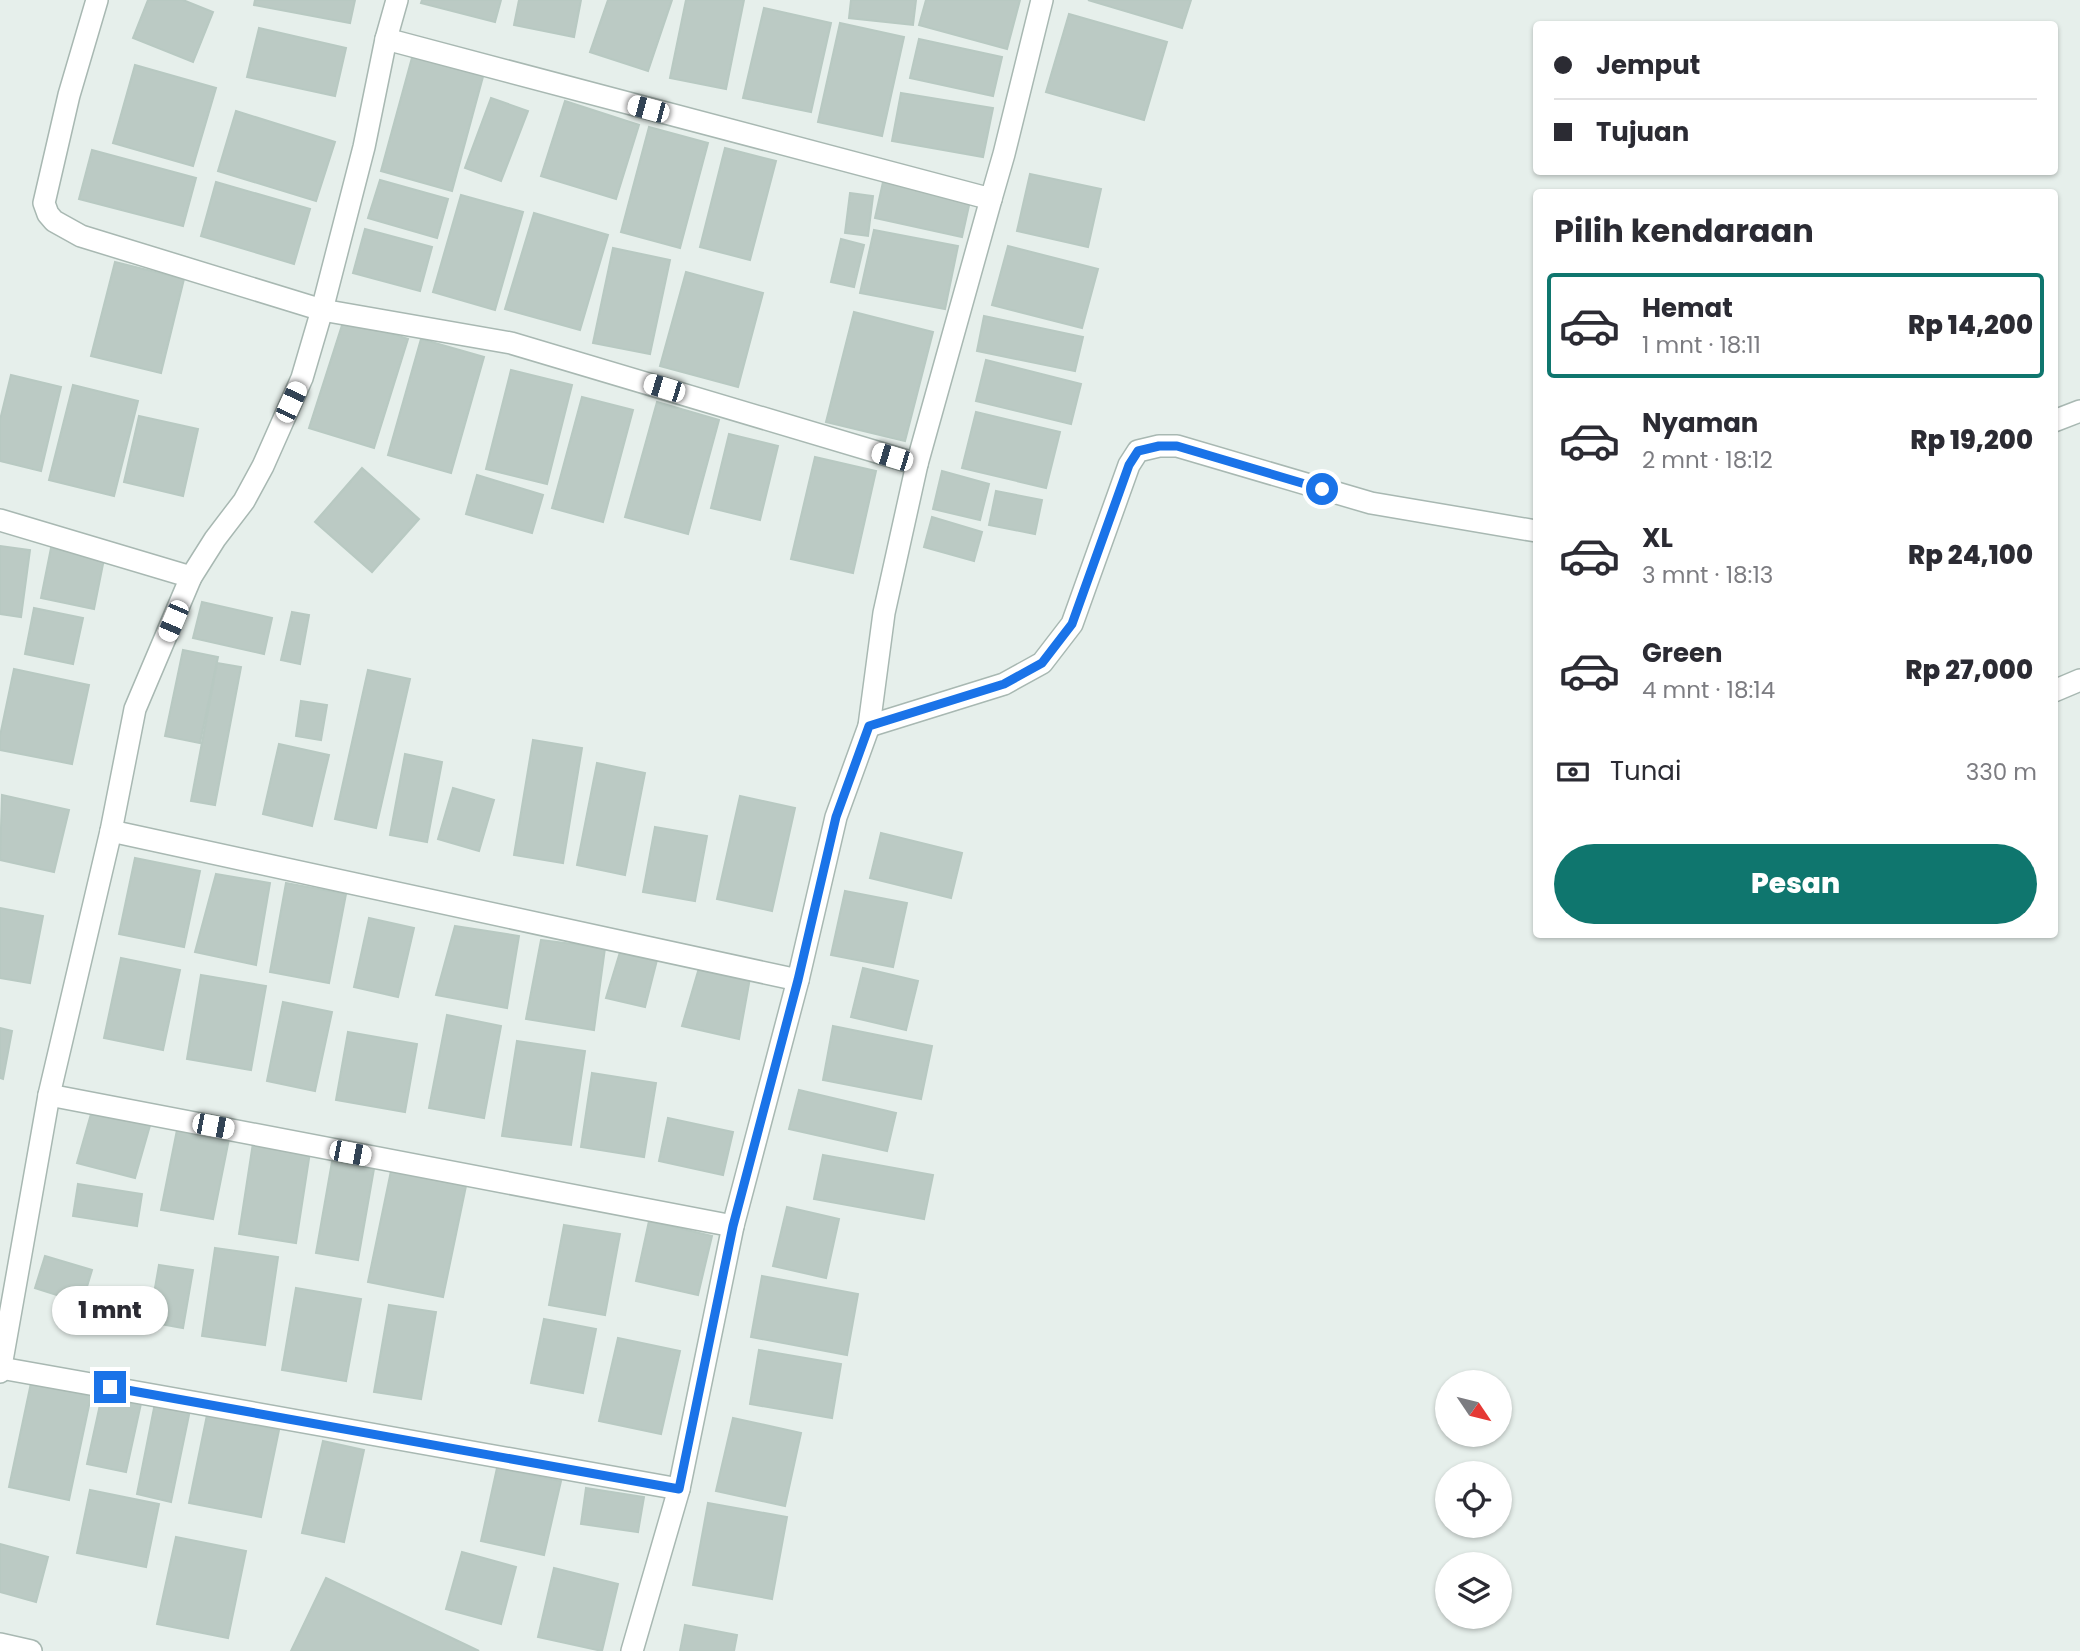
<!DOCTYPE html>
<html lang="id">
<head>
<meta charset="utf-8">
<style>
  body { margin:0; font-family:Poppins,sans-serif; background:#f7f7f7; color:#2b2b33; height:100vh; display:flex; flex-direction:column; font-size:26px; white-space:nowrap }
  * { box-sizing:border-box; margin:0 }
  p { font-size:23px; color:#7c7c81 }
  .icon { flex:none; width:38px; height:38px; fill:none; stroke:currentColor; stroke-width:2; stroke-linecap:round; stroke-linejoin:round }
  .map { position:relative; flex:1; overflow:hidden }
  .details { position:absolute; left:1533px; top:189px; width:525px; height:749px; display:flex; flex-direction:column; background:#fff; border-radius:7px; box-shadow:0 2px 5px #0004 }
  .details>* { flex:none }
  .top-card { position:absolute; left:1533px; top:21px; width:525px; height:154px; border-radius:7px; box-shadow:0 2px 5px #0004; display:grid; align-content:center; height:154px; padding:0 21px; background:#fff }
  .needle { width:46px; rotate:125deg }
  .tools { position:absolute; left:1435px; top:1370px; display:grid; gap:14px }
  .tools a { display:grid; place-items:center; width:77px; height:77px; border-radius:50%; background:#fff; box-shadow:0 2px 5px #0004; font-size:35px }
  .end { position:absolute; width:32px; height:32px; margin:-16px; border:9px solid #1a73e8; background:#fff; box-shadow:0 0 0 4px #fff }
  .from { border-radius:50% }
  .bubble { position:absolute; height:49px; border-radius:24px; background:#fff; box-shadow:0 2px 5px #0004; font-size:23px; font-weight:800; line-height:49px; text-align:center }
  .car { position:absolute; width:21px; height:42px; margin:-21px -10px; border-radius:9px; box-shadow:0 0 5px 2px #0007; background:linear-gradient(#fff 24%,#345 0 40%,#fff 0 76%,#345 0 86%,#fff 0) }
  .top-card b { display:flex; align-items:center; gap:24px; height:66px; font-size:26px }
  .top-card b+b { border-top:2px solid #e1e1e2 }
  .top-card i { width:18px; height:18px; background:#2b2b33 }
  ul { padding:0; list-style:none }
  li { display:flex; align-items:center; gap:21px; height:105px; margin:0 14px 10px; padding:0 7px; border:4px solid transparent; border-radius:7px }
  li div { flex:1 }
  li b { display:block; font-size:26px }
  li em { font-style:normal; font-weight:800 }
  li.on { border-color:#0f766e }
  li>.icon { width:63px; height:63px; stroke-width:1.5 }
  h2 { padding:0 21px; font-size:32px; line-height:84px }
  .pay { display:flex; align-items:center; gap:18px; height:77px; padding:0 21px; font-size:26px }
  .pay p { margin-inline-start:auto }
  .primary-button { display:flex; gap:14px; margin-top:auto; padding:14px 21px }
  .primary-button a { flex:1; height:80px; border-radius:42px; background:#0f766e; color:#fff; font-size:28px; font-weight:800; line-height:80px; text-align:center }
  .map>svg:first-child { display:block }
  .building { fill:#bbcac4; stroke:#b8c9c2; stroke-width:2 }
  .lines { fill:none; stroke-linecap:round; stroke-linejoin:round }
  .street-casing { stroke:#a8b8b2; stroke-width:24 }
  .street { stroke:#fff; stroke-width:21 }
  .route { stroke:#1a73e8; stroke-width:9 }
</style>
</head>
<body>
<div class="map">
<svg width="2080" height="1651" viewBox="0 0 2080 1651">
  <rect width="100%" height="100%" fill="#e6efeb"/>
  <g class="building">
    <path d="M148,0H183L213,12L193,62L133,38Z"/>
    <path d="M255,0H355L350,23L254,5Z"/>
    <path d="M422,0H501L495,22L421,3Z"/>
    <path d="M519,0H581L574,37L514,25Z"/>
    <path d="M608,0H672L648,71L590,52Z"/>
    <path d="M686,0H744L726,89L670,78Z"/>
    <path d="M851,0H916L913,25L849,18Z"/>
    <path d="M926,0H1020L1007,49L919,25Z"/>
    <path d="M1088,0H1191L1182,28Z"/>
    <path d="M764,8L831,23L811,112L743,98Z"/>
    <path d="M1069,14L1167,42L1144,120L1046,92Z"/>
    <path d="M840,23L904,37L882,136L818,122Z"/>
    <path d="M259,28L346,48L335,96L247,77Z"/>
    <path d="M919,39L1002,57L993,96L910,78Z"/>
    <path d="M413,54L484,73L452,191L381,171Z"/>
    <path d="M135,65L216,88L193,166L113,143Z"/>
    <path d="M901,93L993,108L983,157L892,141Z"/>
    <path d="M491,98L528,111L501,181L465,168Z"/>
    <path d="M565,101L639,125L616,199L541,176Z"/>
    <path d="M236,111L335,142L316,201L218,171Z"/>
    <path d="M649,127L708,143L680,248L621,232Z"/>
    <path d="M725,148L776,161L750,260L700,247Z"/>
    <path d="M92,150L196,178L183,226L79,199Z"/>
    <path d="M1030,174L1101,189L1088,247L1017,231Z"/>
    <path d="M380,180L448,199L437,238L368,218Z"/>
    <path d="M216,182L310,209L294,264L201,236Z"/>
    <path d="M883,182L970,201L962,237L875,218Z"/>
    <path d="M850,193L873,196L868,236L845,233Z"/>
    <path d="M461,195L523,212L495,310L433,292Z"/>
    <path d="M534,213L608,235L580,330L505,309Z"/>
    <path d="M365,229L432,247L420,291L353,273Z"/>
    <path d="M874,230L958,246L945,309L860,293Z"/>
    <path d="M841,239L864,245L854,287L831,282Z"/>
    <path d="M1008,246L1098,269L1082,328L992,305Z"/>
    <path d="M613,248L670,260L650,354L593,343Z"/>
    <path d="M115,262L184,279L161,373L91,356Z"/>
    <path d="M686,272L763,293L738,387L660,366Z"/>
    <path d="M854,312L933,332L905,441L826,422Z"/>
    <path d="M984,316L1083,337L1075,371L977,351Z"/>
    <path d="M344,319L408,339L374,448L309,428Z"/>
    <path d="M421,339L484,357L451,473L388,455Z"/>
    <path d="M986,360L1081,384L1071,424L976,401Z"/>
    <path d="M511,370L572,385L547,484L486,469Z"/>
    <path d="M11,375L61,387L41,471L0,461V420Z"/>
    <path d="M73,385L138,401L114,496L49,480Z"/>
    <path d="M582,397L633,410L603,522L552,508Z"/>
    <path d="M657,402L719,420L688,534L625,517Z"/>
    <path d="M976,412L1060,432L1046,488L962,468Z"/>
    <path d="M139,416L198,429L183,496L124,482Z"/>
    <path d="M729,434L778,446L760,520L711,508Z"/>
    <path d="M815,457L876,471L853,573L791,559Z"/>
    <path d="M362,468L419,519L372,572L315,522Z"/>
    <path d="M942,471L989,484L980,520L933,509Z"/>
    <path d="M477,475L543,495L532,533L466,514Z"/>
    <path d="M996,491L1042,500L1035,534L989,525Z"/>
    <path d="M932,517L982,532L974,561L924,547Z"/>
    <path d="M0,546L30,550L21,617L0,614Z"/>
    <path d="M51,548L104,559L94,609L41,598Z"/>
    <path d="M202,602L272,618L264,654L193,638Z"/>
    <path d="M34,608L83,618L73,664L25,654Z"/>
    <path d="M292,612L309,615L300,664L281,660Z"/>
    <path d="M183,650L218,657L200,743L165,736Z"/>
    <path d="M217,663L241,667L215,805L191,801Z"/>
    <path d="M14,669L89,685L72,764L0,750V736Z"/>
    <path d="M368,670L410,679L376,828L335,819Z"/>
    <path d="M301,701L327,705L321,740L296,736Z"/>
    <path d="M533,740L582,748L563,863L514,855Z"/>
    <path d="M279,744L329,755L312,826L263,814Z"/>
    <path d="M405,754L442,762L427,842L390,835Z"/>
    <path d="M597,763L645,773L625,875L577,865Z"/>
    <path d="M453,788L494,800L479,851L438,839Z"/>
    <path d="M2,795L69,810L54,872L0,860Z"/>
    <path d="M740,796L795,808L772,911L717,899Z"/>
    <path d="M655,827L707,836L695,901L643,892Z"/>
    <path d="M881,833L962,853L951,898L870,878Z"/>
    <path d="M135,858L200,871L184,947L119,934Z"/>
    <path d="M216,874L270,883L256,965L195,952Z"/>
    <path d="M286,883L346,894L329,983L270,972Z"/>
    <path d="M845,891L907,903L893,967L831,955Z"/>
    <path d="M0,908L43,916L30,983L0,978Z"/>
    <path d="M369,918L414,928L398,997L354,987Z"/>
    <path d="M455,926L519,936L507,1008L436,995Z"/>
    <path d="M541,940L605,948L594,1030L526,1019Z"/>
    <path d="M620,952L658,956L645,1007L606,998Z"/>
    <path d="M121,958L180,970L163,1050L104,1038Z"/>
    <path d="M699,968L750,978L739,1039L682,1026Z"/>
    <path d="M863,968L918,981L906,1030L851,1017Z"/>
    <path d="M201,975L266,986L251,1070L187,1059Z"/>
    <path d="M283,1002L332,1012L315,1091L267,1081Z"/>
    <path d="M447,1015L501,1026L484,1118L429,1108Z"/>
    <path d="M833,1026L932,1046L921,1099L823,1080Z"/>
    <path d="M0,1028L12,1031L3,1079L0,1078Z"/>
    <path d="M348,1032L417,1044L405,1112L336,1100Z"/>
    <path d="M517,1041L585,1051L571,1145L502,1136Z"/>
    <path d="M592,1073L656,1083L644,1157L581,1147Z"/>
    <path d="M799,1090L896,1113L887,1151L789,1129Z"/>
    <path d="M93,1107L151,1122L135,1178L77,1163Z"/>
    <path d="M668,1118L733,1132L723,1175L659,1161Z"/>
    <path d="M177,1130L229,1139L213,1219L161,1210Z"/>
    <path d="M253,1143L310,1152L296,1243L239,1234Z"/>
    <path d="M823,1155L933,1175L924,1219L814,1199Z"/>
    <path d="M333,1156L375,1163L358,1260L316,1253Z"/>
    <path d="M391,1171L466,1186L443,1297L368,1282Z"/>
    <path d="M78,1184L142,1194L137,1226L73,1216Z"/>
    <path d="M787,1207L839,1219L826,1278L773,1266Z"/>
    <path d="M649,1221L712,1236L698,1295L636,1281Z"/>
    <path d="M564,1225L620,1234L605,1315L549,1305Z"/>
    <path d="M215,1248L278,1257L265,1345L202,1336Z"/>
    <path d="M45,1256L92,1270L82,1303L35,1288Z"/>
    <path d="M159,1265L193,1270L183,1328L149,1322Z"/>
    <path d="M762,1276L858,1294L847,1355L751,1337Z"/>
    <path d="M296,1288L361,1299L346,1381L282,1370Z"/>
    <path d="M389,1305L436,1312L421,1399L374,1392Z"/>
    <path d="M544,1319L596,1329L583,1393L531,1383Z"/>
    <path d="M618,1338L680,1351L661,1434L599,1421Z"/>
    <path d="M759,1350L841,1364L832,1418L750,1404Z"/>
    <path d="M31,1383L91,1396L69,1500L9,1487Z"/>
    <path d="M103,1391L142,1399L126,1472L87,1464Z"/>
    <path d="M155,1403L190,1410L171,1502L137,1494Z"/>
    <path d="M207,1415L279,1430L261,1517L189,1503Z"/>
    <path d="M733,1418L801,1433L785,1506L716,1491Z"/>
    <path d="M323,1441L364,1450L344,1542L302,1533Z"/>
    <path d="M497,1468L561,1481L544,1555L481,1541Z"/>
    <path d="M586,1488L644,1497L638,1532L581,1524Z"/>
    <path d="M90,1490L159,1504L146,1567L77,1553Z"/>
    <path d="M708,1503L787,1517L772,1599L693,1585Z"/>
    <path d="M176,1537L246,1551L228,1638L157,1624Z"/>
    <path d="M0,1544L48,1557L36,1602L0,1592Z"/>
    <path d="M462,1552L516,1567L501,1624L446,1609Z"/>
    <path d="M554,1568L618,1584L602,1651L538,1637Z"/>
    <path d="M326,1578L479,1651H291Z"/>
    <path d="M685,1625L737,1635L734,1651H680Z"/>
  </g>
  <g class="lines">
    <g class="street-casing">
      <g id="street">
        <path d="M97,0L69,95L44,203L48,214L54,221L81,236L322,310L511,343L917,464"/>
        <path d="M386,39L991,199L1004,154L1042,0"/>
        <path d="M2054,421L2080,411"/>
        <path d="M0,520L191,577"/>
        <path d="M2054,691L2080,680"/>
        <path d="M869,726L1004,684L1042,663L1072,624L1129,465L1138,451L1159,446H1177L1371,503L1536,531"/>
        <path d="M111,831L798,980"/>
        <path d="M49,1095L733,1226"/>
        <path d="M1,1368L679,1489"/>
        <path d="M0,1372L49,1095L111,831L135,709L191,577L215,539L244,501L263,466L302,378L322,310L364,147L386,39L397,0"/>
        <path d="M0,1644L31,1651"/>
        <path d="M632,1651L679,1489L733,1226L798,980L836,817L869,726L884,613L917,464L991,199"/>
      </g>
    </g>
    <use href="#street" class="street"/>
  </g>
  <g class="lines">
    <path class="route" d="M110,1387L679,1489L733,1226L798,980L836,817L869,726L1004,684L1042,663L1072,624L1129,465L1138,451L1159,446H1177L1322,489"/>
  </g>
</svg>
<div class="tools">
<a><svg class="needle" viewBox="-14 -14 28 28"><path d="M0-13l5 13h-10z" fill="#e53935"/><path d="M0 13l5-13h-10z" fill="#7c7c81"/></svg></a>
<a><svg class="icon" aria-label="locate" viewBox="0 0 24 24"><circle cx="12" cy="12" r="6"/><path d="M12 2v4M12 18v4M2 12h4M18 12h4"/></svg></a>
<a><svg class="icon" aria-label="layers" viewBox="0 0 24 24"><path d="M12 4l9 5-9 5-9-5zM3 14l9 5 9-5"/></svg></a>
</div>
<i class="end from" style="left:1322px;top:489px"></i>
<i class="end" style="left:110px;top:1387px"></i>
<div class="bubble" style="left:52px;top:1286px;width:116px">1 mnt</div>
<i class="car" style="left:648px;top:109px;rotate:285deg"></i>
<i class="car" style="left:664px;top:388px;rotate:287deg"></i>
<i class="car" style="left:291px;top:402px;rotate:25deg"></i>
<i class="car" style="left:892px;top:457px;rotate:287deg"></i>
<i class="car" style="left:173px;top:621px;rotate:203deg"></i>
<i class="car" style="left:213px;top:1126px;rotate:101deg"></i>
<i class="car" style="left:350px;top:1153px;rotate:101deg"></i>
<div class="top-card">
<b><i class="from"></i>Jemput</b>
<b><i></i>Tujuan</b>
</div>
<section class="details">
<h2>Pilih kendaraan</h2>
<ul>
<li class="on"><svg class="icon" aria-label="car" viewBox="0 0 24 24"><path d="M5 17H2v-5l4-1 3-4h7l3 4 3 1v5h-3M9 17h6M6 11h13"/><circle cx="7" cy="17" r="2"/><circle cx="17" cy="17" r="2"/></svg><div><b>Hemat</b><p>1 mnt · 18:11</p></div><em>Rp 14,200</em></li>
<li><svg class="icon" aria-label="car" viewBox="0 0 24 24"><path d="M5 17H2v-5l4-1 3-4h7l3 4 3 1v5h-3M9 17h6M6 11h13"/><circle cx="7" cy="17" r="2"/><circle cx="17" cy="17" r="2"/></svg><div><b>Nyaman</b><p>2 mnt · 18:12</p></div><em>Rp 19,200</em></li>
<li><svg class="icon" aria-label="car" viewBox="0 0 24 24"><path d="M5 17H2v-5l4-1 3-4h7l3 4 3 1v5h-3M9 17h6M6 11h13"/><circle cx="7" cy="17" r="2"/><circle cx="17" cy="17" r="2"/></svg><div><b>XL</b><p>3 mnt · 18:13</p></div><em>Rp 24,100</em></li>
<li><svg class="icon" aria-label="car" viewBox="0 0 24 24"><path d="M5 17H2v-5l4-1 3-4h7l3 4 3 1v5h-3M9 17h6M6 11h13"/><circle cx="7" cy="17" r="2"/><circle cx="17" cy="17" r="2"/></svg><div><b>Green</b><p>4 mnt · 18:14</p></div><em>Rp 27,000</em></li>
</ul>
<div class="pay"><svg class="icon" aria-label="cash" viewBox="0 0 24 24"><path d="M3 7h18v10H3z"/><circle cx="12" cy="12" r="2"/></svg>Tunai<p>330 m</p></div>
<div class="primary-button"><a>Pesan</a></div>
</section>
</div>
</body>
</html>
